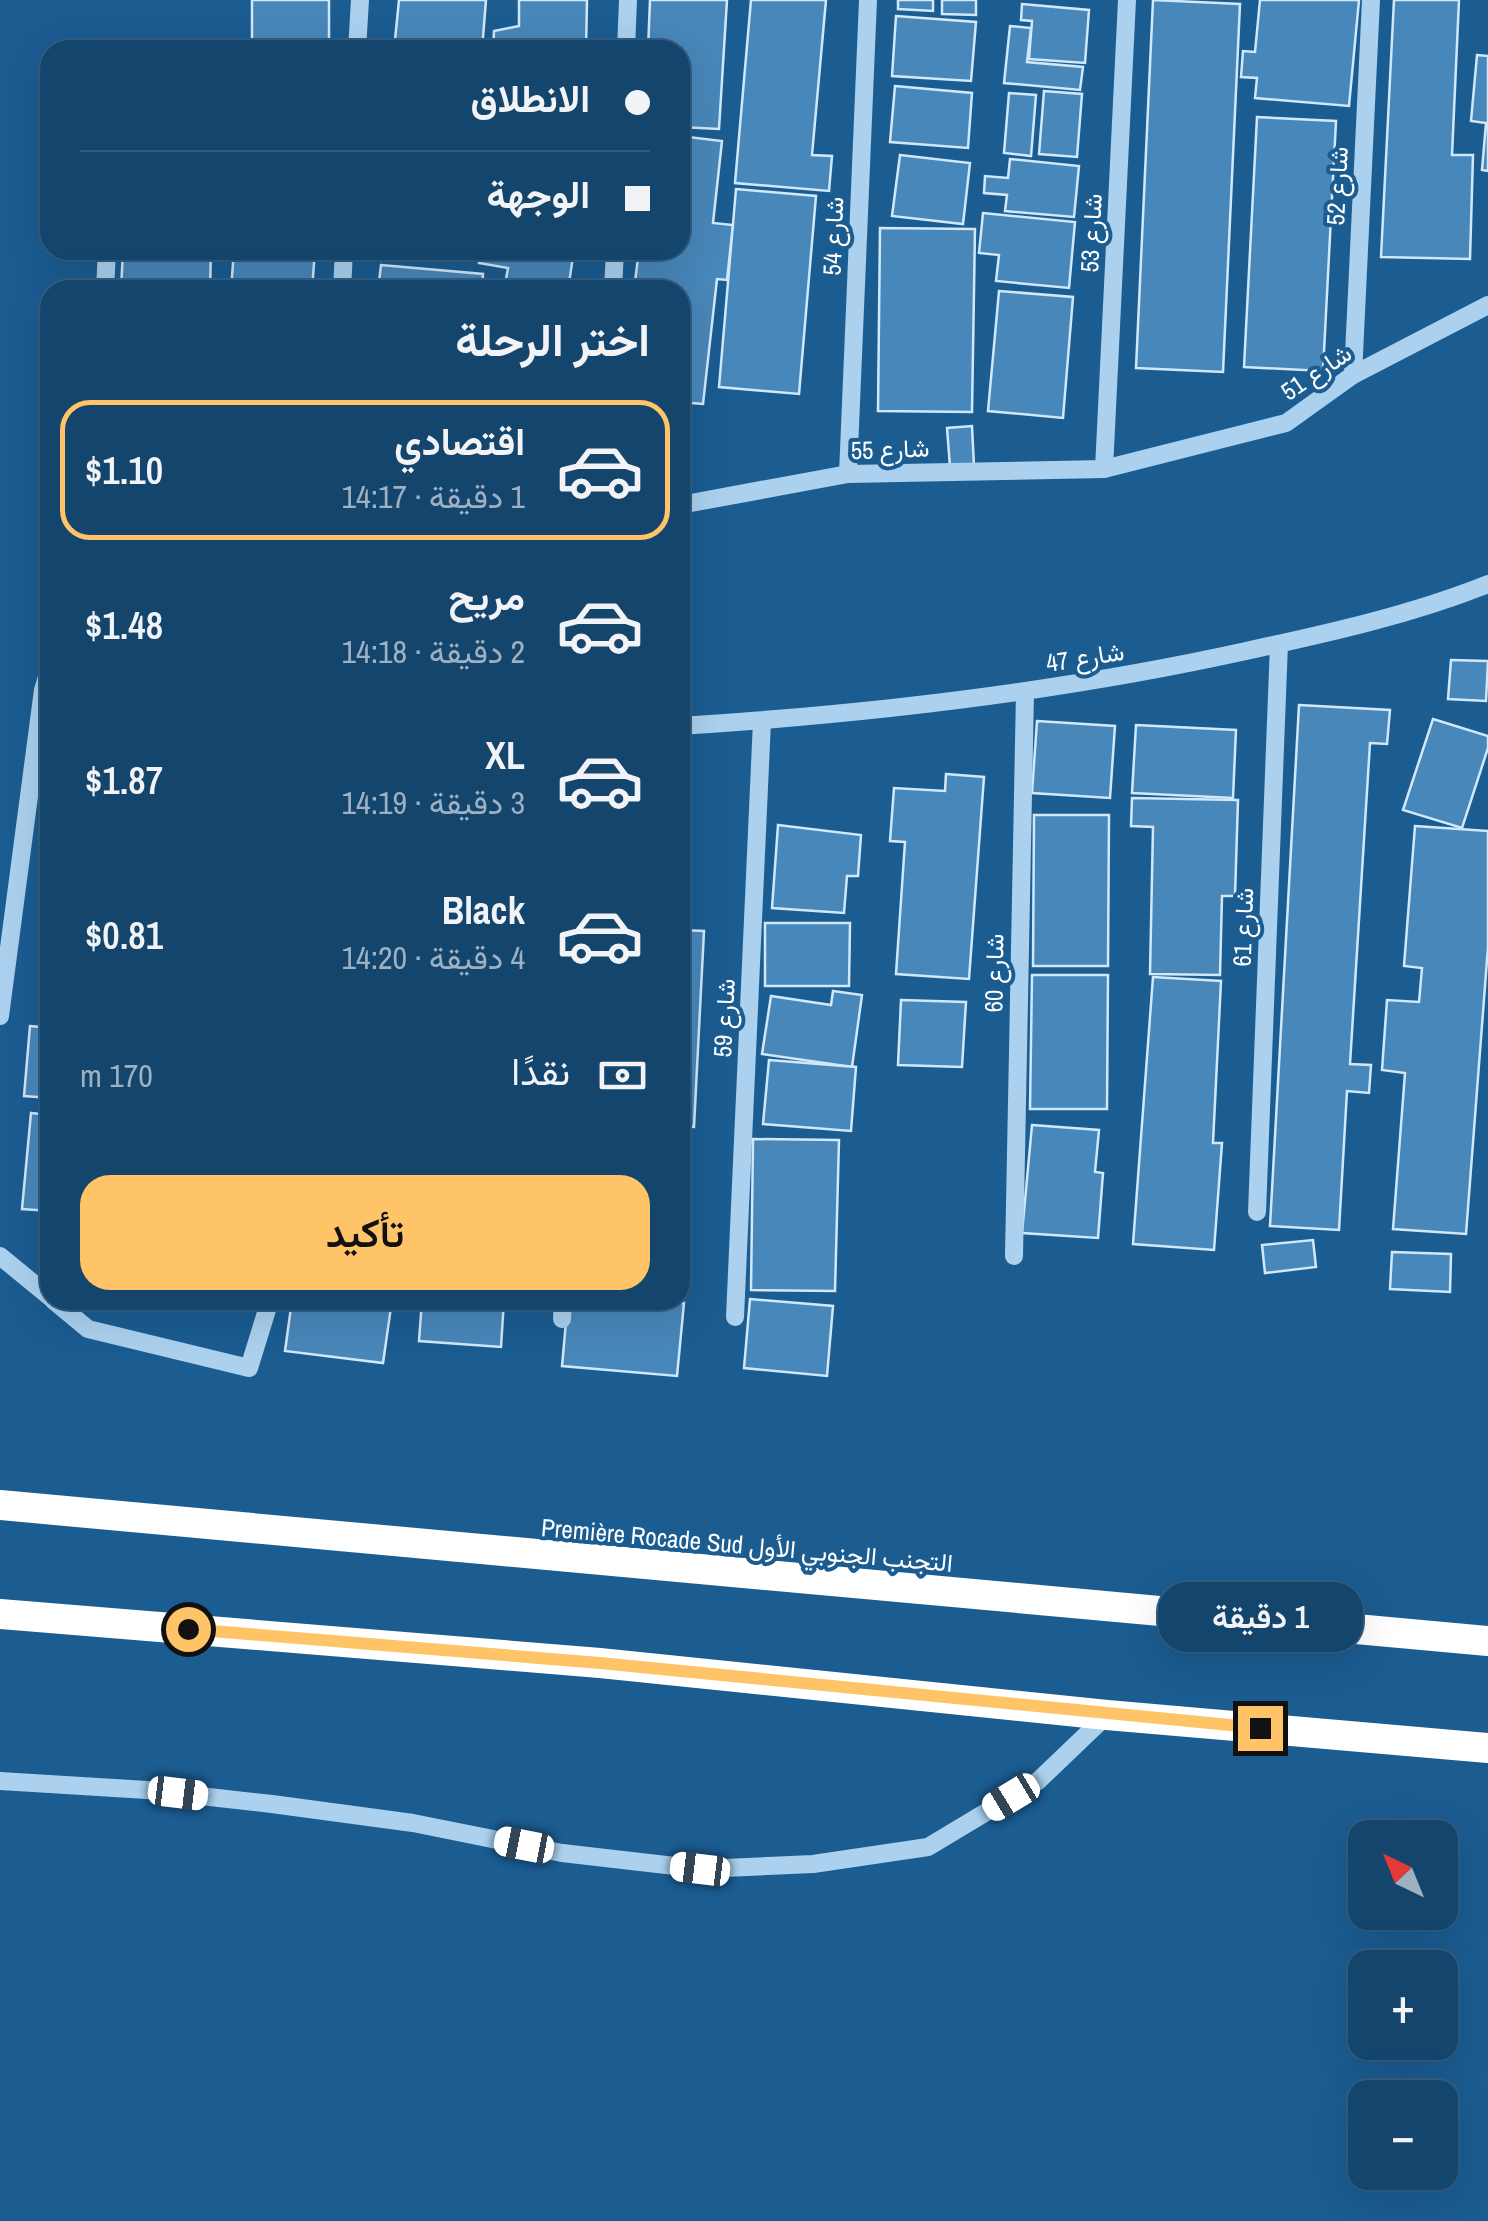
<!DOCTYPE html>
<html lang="ar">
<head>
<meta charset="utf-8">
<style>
  body { margin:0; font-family:"Archivo Narrow",Vazirmatn,sans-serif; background:#214f75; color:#f1f3f6; direction:rtl; height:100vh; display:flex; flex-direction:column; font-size:38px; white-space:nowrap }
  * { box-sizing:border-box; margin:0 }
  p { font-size:32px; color:#9db1c2 }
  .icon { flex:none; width:55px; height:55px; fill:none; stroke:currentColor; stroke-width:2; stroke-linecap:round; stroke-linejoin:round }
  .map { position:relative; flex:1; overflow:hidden; direction:ltr }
  .sheet { position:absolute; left:40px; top:280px; width:650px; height:1030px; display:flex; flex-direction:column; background:#14456d; border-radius:30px; box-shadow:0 10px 40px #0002,0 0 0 2px #335d80; direction:rtl }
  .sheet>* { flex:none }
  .guide { position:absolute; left:40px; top:40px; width:650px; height:220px; border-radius:30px; box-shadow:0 10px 40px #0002,0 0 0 2px #335d80; direction:rtl; display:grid; align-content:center; height:220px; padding:0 40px; background:#14456d }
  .needle { width:65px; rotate:317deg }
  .tools { position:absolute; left:1348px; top:1820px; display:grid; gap:20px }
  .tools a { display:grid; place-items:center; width:110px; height:110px; border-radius:20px; background:#14456d; box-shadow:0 10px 40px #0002,0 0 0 2px #335d80; font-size:50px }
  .end { position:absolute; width:45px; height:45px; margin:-22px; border:12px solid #ffc368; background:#111; box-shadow:0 0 0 5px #111 }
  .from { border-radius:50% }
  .bubble { position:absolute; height:70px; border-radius:30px; background:#14456d; box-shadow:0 10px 40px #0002,0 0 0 2px #335d80; font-size:32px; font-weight:600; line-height:70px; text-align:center; direction:rtl }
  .car { position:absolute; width:30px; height:60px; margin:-30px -15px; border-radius:12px; box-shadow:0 0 8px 2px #0007; background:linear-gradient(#fff 24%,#345 0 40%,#fff 0 76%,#345 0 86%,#fff 0) }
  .guide b { display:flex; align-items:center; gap:35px; height:95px; font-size:38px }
  .guide b+b { border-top:2px solid #335d80 }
  .guide i { width:25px; height:25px; background:#f1f3f6 }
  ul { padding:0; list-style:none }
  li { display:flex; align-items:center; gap:30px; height:140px; margin:0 20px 15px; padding:0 20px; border:5px solid transparent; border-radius:30px }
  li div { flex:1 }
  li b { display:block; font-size:38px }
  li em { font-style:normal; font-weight:600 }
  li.active { border-color:#ffc368 }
  li>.icon { width:90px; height:90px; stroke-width:1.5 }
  h2 { padding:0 40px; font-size:45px; line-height:120px }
  .pay { display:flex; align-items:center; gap:25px; height:110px; padding:0 40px; font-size:38px }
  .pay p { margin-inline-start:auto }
  .primary-button { display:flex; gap:20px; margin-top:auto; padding:20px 40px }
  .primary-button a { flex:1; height:115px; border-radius:30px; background:#ffc368; color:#111; font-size:40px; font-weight:600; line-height:115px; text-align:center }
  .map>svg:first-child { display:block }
  .building { fill:#4887ba; stroke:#d1e8fa; stroke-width:2.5 }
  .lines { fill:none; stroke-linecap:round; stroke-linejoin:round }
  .minor { stroke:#abd1ee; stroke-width:18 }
  .highway { stroke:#fff; stroke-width:30 }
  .route { stroke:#ffc368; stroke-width:12 }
  .labels { text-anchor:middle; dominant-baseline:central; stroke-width:8; stroke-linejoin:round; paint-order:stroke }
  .street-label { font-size:25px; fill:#fff; stroke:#1b5c91 }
</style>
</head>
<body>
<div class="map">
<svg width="1488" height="2221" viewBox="0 0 1488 2221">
  <rect width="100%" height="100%" fill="#1b5c91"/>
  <g class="building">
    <rect x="252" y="0" width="77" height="50"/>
    <path d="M399,0H486L482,50H394Z"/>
    <path d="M519,0H587L586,50H493L494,31L519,26Z"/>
    <path d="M650,0H727L719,129L680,127V50H648Z"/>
    <path d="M751,0H826L812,155L832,156L829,191L735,183Z"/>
    <path d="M898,0H933V11L898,9Z"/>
    <path d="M942,0H976V15L942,14Z"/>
    <path d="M1153,0L1240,4L1223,372L1136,368Z"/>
    <path d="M1260,0H1359L1349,106L1255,98L1257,78L1241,77L1243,51L1255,52Z"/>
    <path d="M1394,0H1459L1452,155H1473L1470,259L1381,257Z"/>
    <path d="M1022,4L1089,10L1085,63L1029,59L1032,21L1021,20Z"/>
    <path d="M896,16L976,22L971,81L892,76Z"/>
    <path d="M1010,26L1031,28L1027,62L1083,67L1080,90L1004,83Z"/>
    <path d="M1477,55L1488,56V171L1482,170L1486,123L1471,121Z"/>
    <path d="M895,86L972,93L968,148L890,142Z"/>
    <path d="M1044,91L1082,94L1077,157L1039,154Z"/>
    <path d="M1009,93L1036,95L1031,156L1004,153Z"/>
    <path d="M1257,117L1336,121L1323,371L1244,367Z"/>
    <path d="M680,136L722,141L713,223L733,225L727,280L717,279L703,404L680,402V290H634L639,250H680Z"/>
    <path d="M900,155L970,163L963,224L892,216Z"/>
    <path d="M1010,159L1079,166L1074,217L1005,211L1007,195L984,193L985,176L1008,178Z"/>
    <path d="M736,189L816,196L799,394L719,387Z"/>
    <path d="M983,213L1075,222L1069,288L996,281L999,255L979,253Z"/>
    <path d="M880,228L975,229L972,412L878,411Z"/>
    <path d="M123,250H211L210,290H121Z"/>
    <path d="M234,250H315L312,290H231Z"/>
    <path d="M380,250H463L462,258Z"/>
    <path d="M481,250H574L568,290H504L508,268L479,263Z"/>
    <path d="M381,265L483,274L482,290H378Z"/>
    <path d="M999,291L1073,297L1063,418L988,411Z"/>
    <path d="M972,426L974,466L950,467L947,428Z"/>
    <path d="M1451,660L1488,661L1486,701L1448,699Z"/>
    <path d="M1299,705L1390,710L1387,744L1370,743L1350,1064L1371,1065L1369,1093L1347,1091L1339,1230L1270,1226Z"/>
    <path d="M1433,719L1488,736V748L1462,828L1403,810Z"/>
    <path d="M1037,721L1115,726L1110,798L1032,793Z"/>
    <path d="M1136,725L1236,730L1233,798L1132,793Z"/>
    <path d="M946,774L984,777L969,979L896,974L905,842L890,841L894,788L945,791Z"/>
    <path d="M1132,798L1238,800L1235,896H1222L1220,975L1150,974L1153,827L1131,826Z"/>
    <path d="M1034,815H1109L1108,966H1033Z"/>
    <path d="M778,825L861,835L858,876H847L844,913L772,908Z"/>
    <path d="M1415,826L1488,831V947L1466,1234L1393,1229L1405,1073L1382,1070L1387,1000L1419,1002L1422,968L1404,966Z"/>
    <path d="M765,923H850L849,986H765Z"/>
    <path d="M680,930L704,931L694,1127L680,1126Z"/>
    <path d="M50,960V1020L41,1019Z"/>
    <path d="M1032,975H1108L1107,1109H1030Z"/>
    <path d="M1153,977L1221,981L1213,1143H1222L1214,1250L1133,1244Z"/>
    <path d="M833,991L862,995L852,1067L762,1054L771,996L831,1005Z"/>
    <path d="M901,1000L966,1002L962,1067L898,1065Z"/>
    <path d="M30,1026L50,1028V1098L24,1096Z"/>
    <path d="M769,1060L856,1067L851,1131L763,1124Z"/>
    <path d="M31,1113L50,1115V1211L22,1209Z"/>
    <path d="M1032,1125L1099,1130L1095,1172L1103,1173L1098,1238L1022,1233Z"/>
    <path d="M753,1139L839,1140L835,1291L751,1290Z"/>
    <path d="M1313,1240L1316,1267L1265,1273L1262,1245Z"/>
    <path d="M1392,1252L1451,1254L1450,1292L1390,1289Z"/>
    <path d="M750,1299L833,1306L827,1376L744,1368Z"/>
    <path d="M292,1300H392L383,1363L285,1351Z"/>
    <path d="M422,1300H504L501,1347L419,1341Z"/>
    <path d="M568,1300L684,1303L677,1376L562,1366Z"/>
  </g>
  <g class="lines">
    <g class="minor">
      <path d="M357,50L360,0"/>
      <path d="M626,50L628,0"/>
      <path d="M105,290L107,250"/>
      <path d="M342,290L344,250"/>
      <path d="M613,290L615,250"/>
      <path d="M1353,375L1371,0"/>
      <path d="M1104,469L1127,0"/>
      <path d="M848,474L868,0"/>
      <path d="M680,505L848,474L1104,469L1286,423L1353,375L1488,305"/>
      <path d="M680,726C870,714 1060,692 1246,651C1329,633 1410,615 1488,584"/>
      <path d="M0,1016L43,690L50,667"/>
      <path d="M1257,1212L1279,644"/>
      <path d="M0,1256L50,1297"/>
      <path d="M1014,1256L1025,692"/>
      <path d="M53,1300L88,1329L249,1368L270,1300"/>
      <path d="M735,1317L762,721"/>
      <path d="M562,1319L563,1300"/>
      <path d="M0,1781L147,1790L272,1804L413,1823L562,1853L701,1869L813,1864L928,1847L1038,1781L1107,1715"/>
    </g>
    <g class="highway">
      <path d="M0,1505L1488,1641"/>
      <path d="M0,1614L600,1663L1107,1715L1488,1748"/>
    </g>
  </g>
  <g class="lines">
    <path class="route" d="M188,1629L600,1663L1260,1728"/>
  </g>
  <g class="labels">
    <g class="street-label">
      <text transform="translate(1337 186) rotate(-87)">شارع 52</text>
      <text transform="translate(1091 233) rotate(-87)">شارع 53</text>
      <text transform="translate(833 236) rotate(-88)">شارع 54</text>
      <text transform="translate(1316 372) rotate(-34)">شارع 51</text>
      <text transform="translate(890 449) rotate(-2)">شارع 55</text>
      <text transform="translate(1085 657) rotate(-9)">شارع 47</text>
      <text transform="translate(1243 927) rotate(-88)">شارع 61</text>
      <text transform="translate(994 973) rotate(-89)">شارع 60</text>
      <text transform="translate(724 1018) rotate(-87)">شارع 59</text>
      <text transform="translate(747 1545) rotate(5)">Première Rocade Sud التجنب الجنوبي الأول</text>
    </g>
  </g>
</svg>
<div class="tools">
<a><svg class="needle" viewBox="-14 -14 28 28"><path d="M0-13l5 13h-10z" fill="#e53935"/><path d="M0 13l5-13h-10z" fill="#9db1c2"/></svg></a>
<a>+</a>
<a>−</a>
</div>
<i class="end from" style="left:188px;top:1629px"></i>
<i class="end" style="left:1260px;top:1728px"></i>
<div class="bubble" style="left:1158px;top:1582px;width:205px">1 دقيقة</div>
<i class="car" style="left:178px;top:1793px;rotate:97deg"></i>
<i class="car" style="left:1011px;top:1797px;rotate:239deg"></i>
<i class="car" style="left:524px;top:1845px;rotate:281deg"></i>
<i class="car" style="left:700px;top:1869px;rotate:277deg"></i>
<div class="guide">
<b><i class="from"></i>الانطلاق</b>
<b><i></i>الوجهة</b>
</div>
<section class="sheet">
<h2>اختر الرحلة</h2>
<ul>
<li class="active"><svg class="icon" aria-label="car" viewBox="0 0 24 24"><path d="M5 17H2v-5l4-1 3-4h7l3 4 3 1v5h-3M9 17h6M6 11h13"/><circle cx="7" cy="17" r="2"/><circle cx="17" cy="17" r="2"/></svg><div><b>اقتصادي</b><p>1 دقيقة · 14:17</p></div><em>$1.10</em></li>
<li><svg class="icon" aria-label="car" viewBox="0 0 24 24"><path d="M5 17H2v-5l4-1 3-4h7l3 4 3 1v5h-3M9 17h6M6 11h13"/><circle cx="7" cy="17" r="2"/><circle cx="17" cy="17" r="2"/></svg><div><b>مريح</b><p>2 دقيقة · 14:18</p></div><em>$1.48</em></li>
<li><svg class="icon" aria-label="car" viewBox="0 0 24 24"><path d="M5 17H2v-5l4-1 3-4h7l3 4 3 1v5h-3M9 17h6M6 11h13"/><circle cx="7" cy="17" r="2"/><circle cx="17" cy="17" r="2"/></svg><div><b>XL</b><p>3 دقيقة · 14:19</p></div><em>$1.87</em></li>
<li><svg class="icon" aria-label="car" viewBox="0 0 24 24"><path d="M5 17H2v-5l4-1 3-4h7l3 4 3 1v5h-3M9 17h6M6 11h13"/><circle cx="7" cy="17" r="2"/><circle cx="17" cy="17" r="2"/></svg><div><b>Black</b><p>4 دقيقة · 14:20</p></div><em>$0.81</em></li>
</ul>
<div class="pay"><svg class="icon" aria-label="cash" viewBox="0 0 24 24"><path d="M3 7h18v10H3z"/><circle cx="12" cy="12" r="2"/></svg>نقدًا<p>170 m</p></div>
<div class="primary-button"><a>تأكيد</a></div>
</section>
</div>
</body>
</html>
